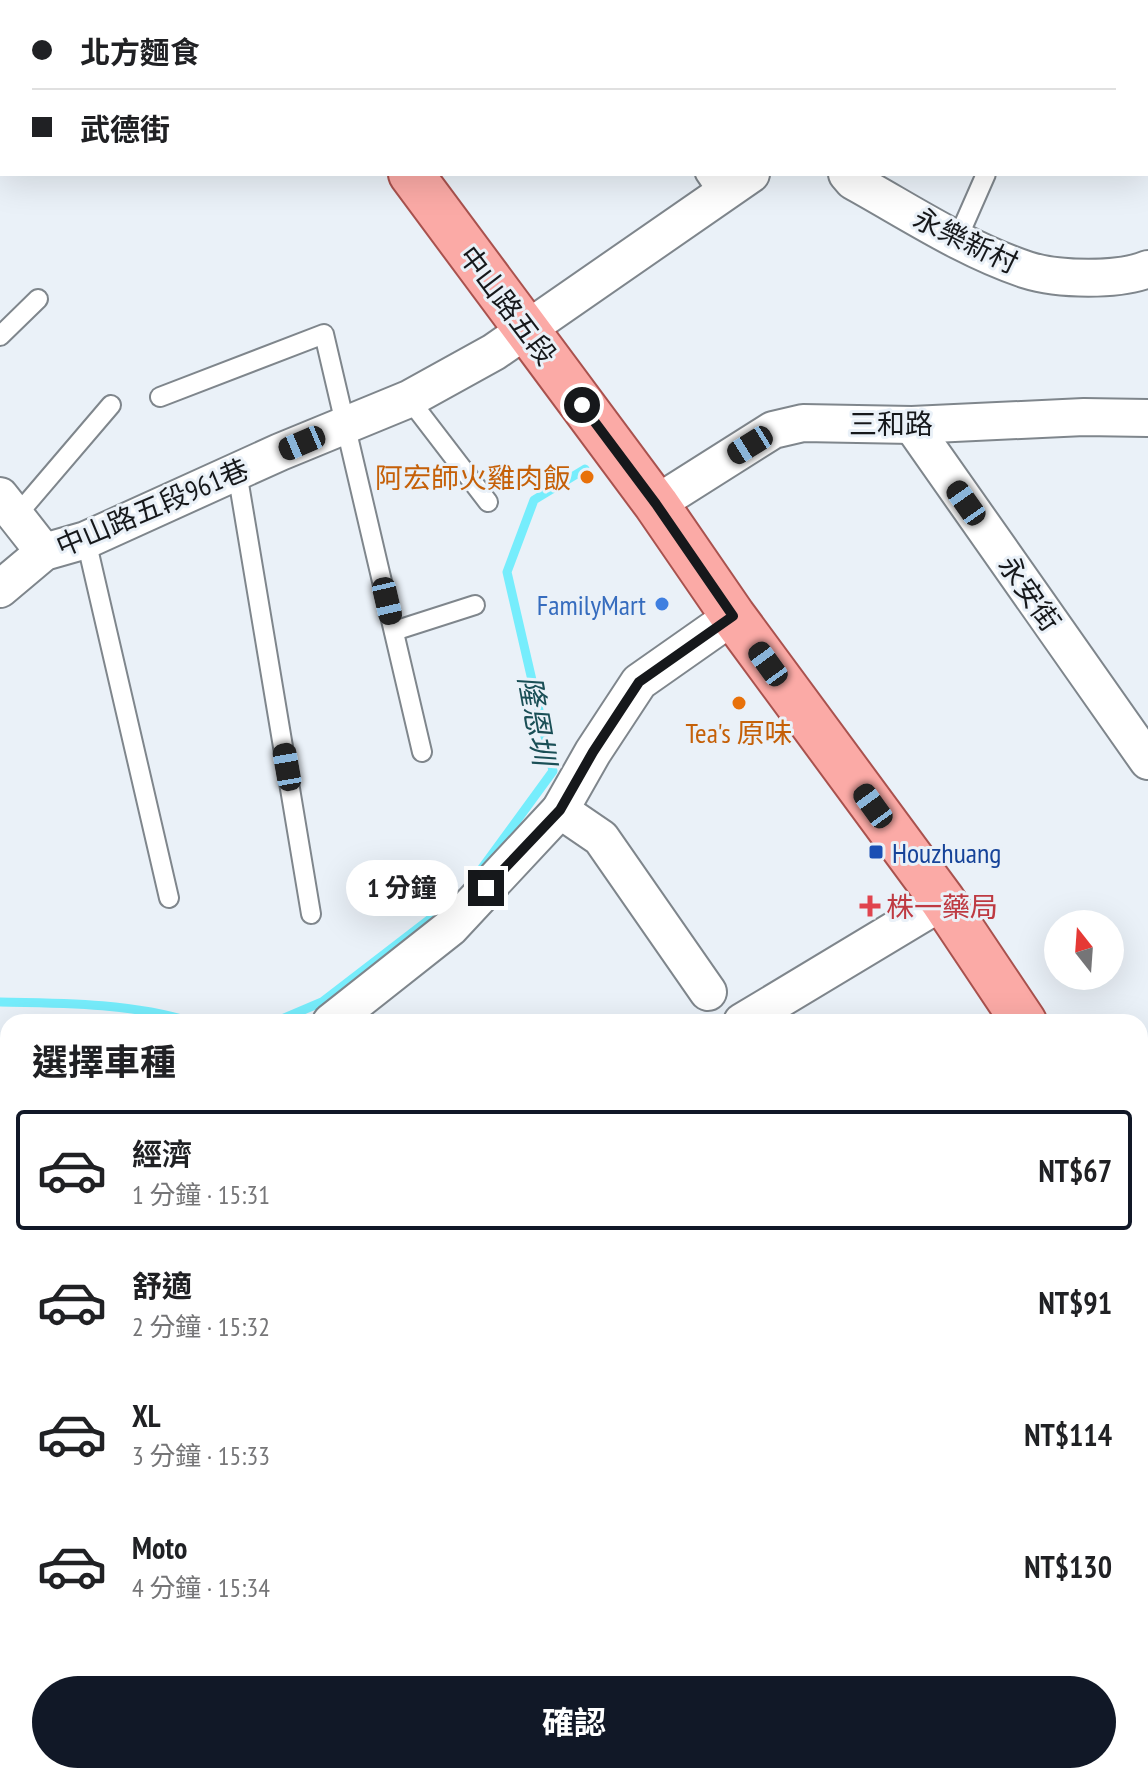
<!DOCTYPE html>
<html lang="zh-TW">
<head>
<meta charset="utf-8">
<style>
  body { margin:0; font-family:"PT Sans Narrow","Noto Sans TC",sans-serif; background:#f6f6f6; color:#202124; height:100vh; display:flex; flex-direction:column; font-size:30px; white-space:nowrap }
  * { box-sizing:border-box; margin:0 }
  p { font-size:26px; color:#757577 }
  .icon { flex:none; width:44px; height:44px; fill:none; stroke:currentColor; stroke-width:2; stroke-linecap:round; stroke-linejoin:round }
  .map { position:relative; flex:1; overflow:hidden }
  .drawer { position:absolute; left:0px; top:1014px; width:1148px; height:770px; display:flex; flex-direction:column; background:#fff; border-radius:24px 24px 0 0; box-shadow:0 8px 32px #0002 }
  .drawer>* { flex:none }
  .banner { position:absolute; left:0px; top:0px; width:1148px; height:176px; box-shadow:0 8px 32px #0002; display:grid; align-content:center; height:176px; padding:0 32px; background:#fff }
  .needle { width:52px; rotate:343deg }
  .buttons { position:absolute; left:1044px; top:910px; display:grid; gap:16px }
  .buttons a { display:grid; place-items:center; width:80px; height:80px; border-radius:50%; background:#fff; box-shadow:0 8px 32px #0002; font-size:40px }
  .end { position:absolute; width:36px; height:36px; margin:-18px; border:10px solid #16181b; background:#fff; box-shadow:0 0 0 4px #fff }
  .from { border-radius:50% }
  .bubble { position:absolute; height:56px; border-radius:28px; background:#fff; box-shadow:0 8px 32px #0002; font-size:26px; font-weight:700; line-height:56px; text-align:center }
  .car { position:absolute; width:24px; height:48px; margin:-24px -12px; border-radius:10px; box-shadow:0 0 6px 2px #0007; background:linear-gradient(#222 24%,#8ab4d8 0 40%,#222 0 76%,#8ab4d8 0 86%,#222 0) }
  .banner b { display:flex; align-items:center; gap:28px; height:76px; font-size:30px }
  .banner b+b { border-top:2px solid #e0e0e0 }
  .banner i { width:20px; height:20px; background:#202124 }
  ul { padding:0; list-style:none }
  li { display:flex; align-items:center; gap:24px; height:120px; margin:0 16px 12px; padding:0 16px; border:4px solid transparent; border-radius:8px }
  li div { flex:1 }
  li b { display:block; font-size:30px }
  li em { font-style:normal; font-weight:700 }
  li.selected { border-color:#111827 }
  li>.icon { width:72px; height:72px; stroke-width:1.5 }
  h2 { padding:0 32px; font-size:36px; line-height:96px }
  .button { display:flex; gap:16px; margin-top:auto; padding:16px 32px }
  .button a { flex:1; height:92px; border-radius:48px; background:#111827; color:#fff; font-size:32px; font-weight:700; line-height:92px; text-align:center }
  .map>svg:first-child { display:block }
  .shadow { fill:#0003 }
  .lines { fill:none; stroke-linecap:round; stroke-linejoin:round }
  .stream { stroke:#76edfc; stroke-width:9 }
  .building { fill:#acaefb; stroke:#93949c; stroke-width:2 }
  .lane-casing { stroke:#7f868c; stroke-width:22 }
  .street-casing { stroke:#7f868c; stroke-width:40 }
  .secondary-casing { stroke:#7f868c; stroke-width:48 }
  .primary-casing { stroke:#a9524e; stroke-width:48 }
  .lane { stroke:#fff; stroke-width:18 }
  .street { stroke:#fff; stroke-width:36 }
  .secondary { stroke:#fff; stroke-width:44 }
  .primary { stroke:#fbaaa6; stroke-width:44 }
  .route { stroke:#16181b; stroke-width:10 }
  .food-dot { fill:#e8710a; stroke:#eaf1f8; stroke-width:3 }
  .shop-dot { fill:#3f7fe0; stroke:#eaf1f8; stroke-width:3 }
  .transit-dot { fill:#1a4fb4; stroke:#eaf1f8; stroke-width:3 }
  .health-dot { fill:#e0444e; stroke:#eaf1f8; stroke-width:3 }
  .labels { text-anchor:middle; dominant-baseline:central; stroke-width:6; stroke-linejoin:round; paint-order:stroke }
  .street-label { font-size:28px; fill:#16181b; stroke:#eaf1f8 }
  .food-label { font-size:28px; fill:#c56008; stroke:#eaf1f8; text-anchor:end }
  .shop-label { font-size:28px; fill:#366cbe; stroke:#eaf1f8; text-anchor:end }
  .transit-label { font-size:28px; fill:#164399; stroke:#eaf1f8; text-anchor:start }
  .health-label { font-size:28px; fill:#be3a42; stroke:#eaf1f8; text-anchor:start }
  .water-label { font-size:30px; font-style:italic; fill:#1a4f56; stroke:#eaf1f8 }
</style>
</head>
<body>
<div class="map">
<svg width="1148" height="1783" viewBox="0 0 1148 1783">
  <rect width="100%" height="100%" fill="#eaf1f8"/>
  <path class="shadow" d="M181,0H251L252,2H182Z"/>
  <g class="lines">
    <g class="stream">
      <path d="M480,871L553,771L507,572L534,500L585,469"/>
      <path d="M0,1002C63,1003 132,1003 192,1022"/>
      <path d="M275,1022L322,1002L452,902"/>
    </g>
  </g>
  <g class="building">
    <path d="M179,0H234L236,2H180Z"/>
    <path d="M2,52V143L0,144V54Z"/>
  </g>
  <g class="lines">
    <g class="lane-casing">
      <g id="lane">
        <path d="M588,0L589,2"/>
        <path d="M1063,2L1064,0"/>
        <path d="M705,174L720,196"/>
        <path d="M957,240L986,174"/>
        <path d="M0,336L38,299"/>
        <path d="M160,397L324,334L422,752"/>
        <path d="M409,399L488,502"/>
        <path d="M237,472L311,914"/>
        <path d="M17,515L111,405"/>
        <path d="M86,540L169,898"/>
        <path d="M394,631L475,605"/>
      </g>
    </g>
    <g class="street-casing">
      <g id="street">
        <path d="M723,0L724,2"/>
        <path d="M878,2L879,0"/>
        <path d="M847,174L853,181C909,212 966,250 1027,270C1058,280 1119,281 1148,269"/>
        <path d="M912,425L1148,761"/>
        <path d="M0,496L44,552"/>
        <path d="M656,504L773,430L803,423L912,425L1084,417L1148,418"/>
        <path d="M0,589L44,552L86,540L280,452L409,399L494,352L751,174"/>
        <path d="M560,810L601,838L708,992"/>
        <path d="M331,1022L450,928L560,810L593,752L639,682L733,616"/>
        <path d="M742,1022L943,901"/>
        <path d="M0,1178L8,1173"/>
        <path d="M0,1546L8,1541"/>
        <path d="M1140,1726H1148"/>
        <path d="M56,1783L66,1776"/>
        <path d="M469,1783L482,1776"/>
        <path d="M794,1783L803,1776"/>
      </g>
    </g>
    <g class="secondary-casing">
      <path id="secondary" d="M1042,1783L1043,1776"/>
    </g>
    <g class="primary-casing">
      <g id="primary">
        <path d="M288,0L289,2"/>
        <path d="M411,174L656,504L733,616L943,901L1024,1022"/>
        <path d="M1140,1180L1148,1179"/>
      </g>
    </g>
    <use href="#lane" class="lane"/>
    <use href="#street" class="street"/>
    <use href="#secondary" class="secondary"/>
    <use href="#primary" class="primary"/>
  </g>
  <g class="lines">
    <path class="route" d="M486,888L560,810L593,752L639,682L733,616L656,504L582,405"/>
  </g>
  <g class="food-dot">
    <circle cx="587" cy="477" r="8"/>
    <circle cx="739" cy="703" r="8"/>
  </g>
  <circle class="shop-dot" cx="662" cy="604" r="8"/>
  <rect class="transit-dot" x="868" y="844" width="16" height="16" rx="4"/>
  <path class="health-dot" d="M866 894h8v8h8v8h-8v8h-8v-8h-8v-8h8z"/>
  <g class="labels">
    <g class="street-label">
      <text transform="translate(966 240) rotate(26)">永樂新村</text>
      <text transform="translate(508 305) rotate(53)">中山路五段</text>
      <text x="891" y="423">三和路</text>
      <text transform="translate(152 507) rotate(-23)">中山路五段961巷</text>
      <text transform="translate(1030 593) rotate(55)">永安街</text>
    </g>
    <g class="food-label">
      <text x="571" y="477">阿宏師火雞肉飯</text>
      <text x="739" y="732" text-anchor="middle">Tea's 原味</text>
    </g>
    <g class="shop-label">
      <text x="646" y="604">FamilyMart</text>
    </g>
    <g class="transit-label">
      <text x="892" y="852">Houzhuang</text>
    </g>
    <g class="health-label">
      <text x="886" y="906">株一藥局</text>
    </g>
    <g class="water-label">
      <text transform="translate(538 720) rotate(80)">隆恩圳</text>
    </g>
  </g>
</svg>
<div class="buttons">
<a><svg class="needle" viewBox="-14 -14 28 28"><path d="M0-13l5 13h-10z" fill="#e53935"/><path d="M0 13l5-13h-10z" fill="#757577"/></svg></a>
</div>
<i class="end from" style="left:582px;top:405px"></i>
<i class="end" style="left:486px;top:888px"></i>
<div class="bubble" style="left:346px;top:860px;width:112px">1 分鐘</div>
<i class="car" style="left:302px;top:443px;rotate:247deg"></i>
<i class="car" style="left:750px;top:445px;rotate:238deg"></i>
<i class="car" style="left:966px;top:503px;rotate:325deg"></i>
<i class="car" style="left:387px;top:601px;rotate:167deg"></i>
<i class="car" style="left:768px;top:664px;rotate:324deg"></i>
<i class="car" style="left:287px;top:767px;rotate:350deg"></i>
<i class="car" style="left:873px;top:806px;rotate:324deg"></i>
<div class="banner">
<b><i class="from"></i>北方麵食</b>
<b><i></i>武德街</b>
</div>
<section class="drawer">
<h2>選擇車種</h2>
<ul>
<li class="selected"><svg class="icon" aria-label="car" viewBox="0 0 24 24"><path d="M5 17H2v-5l4-1 3-4h7l3 4 3 1v5h-3M9 17h6M6 11h13"/><circle cx="7" cy="17" r="2"/><circle cx="17" cy="17" r="2"/></svg><div><b>經濟</b><p>1 分鐘 · 15:31</p></div><em>NT$67</em></li>
<li><svg class="icon" aria-label="car" viewBox="0 0 24 24"><path d="M5 17H2v-5l4-1 3-4h7l3 4 3 1v5h-3M9 17h6M6 11h13"/><circle cx="7" cy="17" r="2"/><circle cx="17" cy="17" r="2"/></svg><div><b>舒適</b><p>2 分鐘 · 15:32</p></div><em>NT$91</em></li>
<li><svg class="icon" aria-label="car" viewBox="0 0 24 24"><path d="M5 17H2v-5l4-1 3-4h7l3 4 3 1v5h-3M9 17h6M6 11h13"/><circle cx="7" cy="17" r="2"/><circle cx="17" cy="17" r="2"/></svg><div><b>XL</b><p>3 分鐘 · 15:33</p></div><em>NT$114</em></li>
<li><svg class="icon" aria-label="car" viewBox="0 0 24 24"><path d="M5 17H2v-5l4-1 3-4h7l3 4 3 1v5h-3M9 17h6M6 11h13"/><circle cx="7" cy="17" r="2"/><circle cx="17" cy="17" r="2"/></svg><div><b>Moto</b><p>4 分鐘 · 15:34</p></div><em>NT$130</em></li>
</ul>
<div class="button"><a>確認</a></div>
</section>
</div>
</body>
</html>
